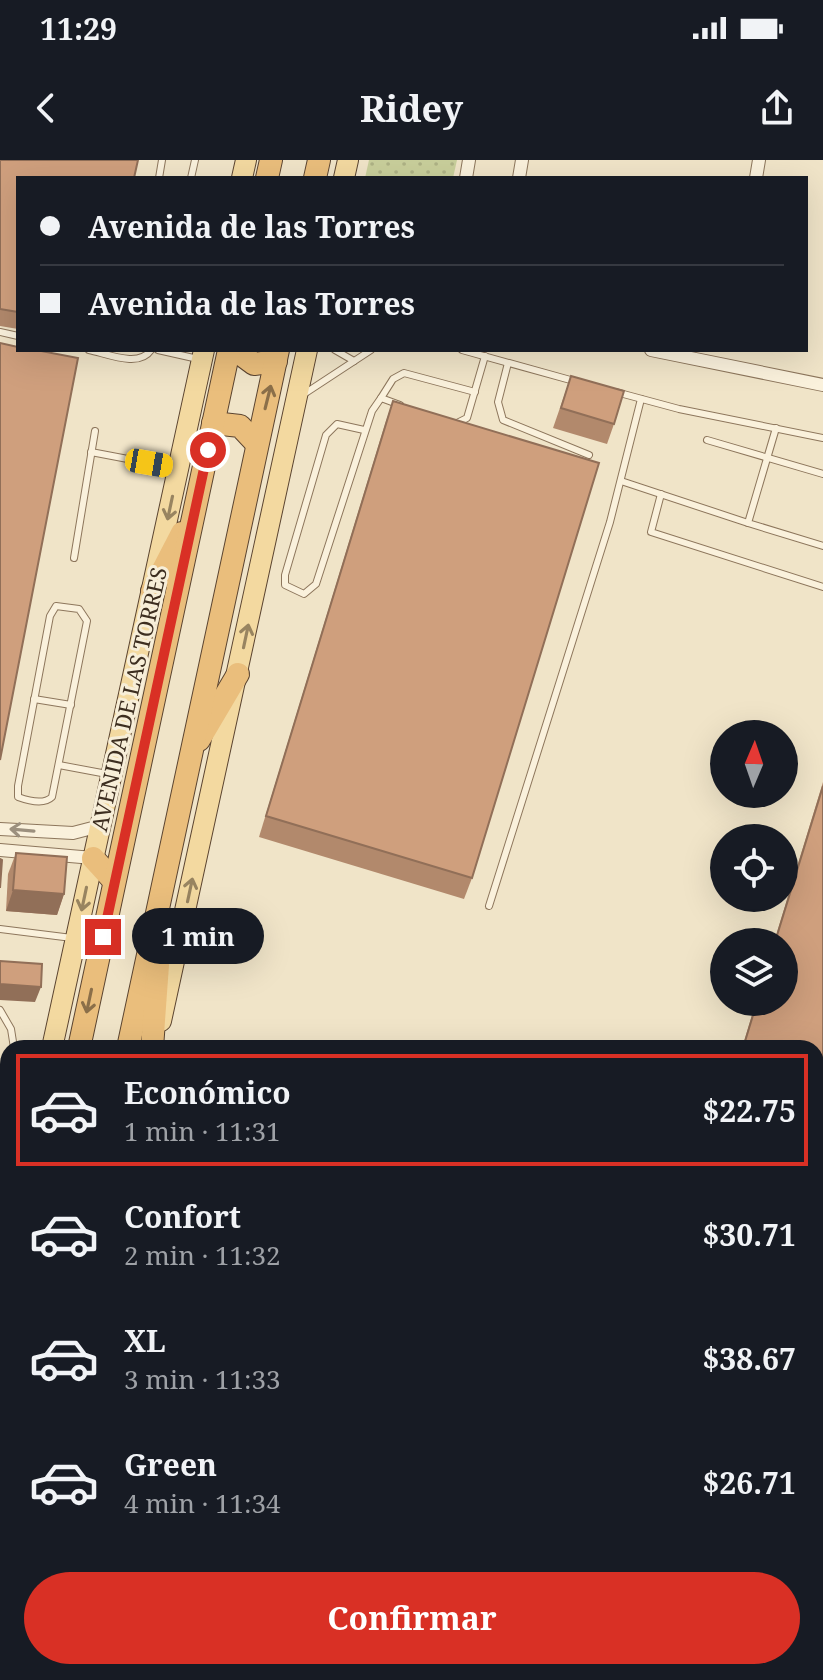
<!DOCTYPE html>
<html lang="es">
<head>
<meta charset="utf-8">
<style>
  body { margin:0; font-family:"Noto Serif",serif; background:#242831; color:#f1f3f6; height:100vh; display:flex; flex-direction:column; font-size:30px; white-space:nowrap }
  * { box-sizing:border-box; margin:0 }
  p { font-size:26px; color:#9ea1a6 }
  .icon { flex:none; width:44px; height:44px; fill:none; stroke:currentColor; stroke-width:2; stroke-linecap:round; stroke-linejoin:round }
  .map { position:relative; flex:1; overflow:hidden }
  .panel { position:absolute; left:0px; top:880px; width:824px; height:640px; display:flex; flex-direction:column; background:#171b24; border-radius:24px 24px 0 0; box-shadow:0 8px 32px #0002 }
  .panel>* { flex:none }
  .hud { position:absolute; left:16px; top:16px; width:792px; height:176px; border-radius:0px; box-shadow:0 8px 32px #0002; display:grid; align-content:center; height:176px; padding:0 24px; background:#171b24 }
  .needle { width:52px; rotate:2deg }
  .controls { position:absolute; left:710px; top:560px; display:grid; gap:16px }
  .controls a { display:grid; place-items:center; width:88px; height:88px; border-radius:50%; background:#171b24; box-shadow:0 8px 32px #0002; font-size:40px }
  .end { position:absolute; width:36px; height:36px; margin:-18px; border:10px solid #d93025; background:#fff; box-shadow:0 0 0 4px #fff }
  .from { border-radius:50% }
  .bubble { position:absolute; height:56px; border-radius:28px; background:#171b24; box-shadow:0 8px 32px #0002; font-size:26px; font-weight:700; line-height:56px; text-align:center }
  .car { position:absolute; width:24px; height:48px; margin:-24px -12px; border-radius:10px; box-shadow:0 0 6px 2px #0007; background:linear-gradient(#f5c518 24%,#345 0 40%,#f5c518 0 76%,#345 0 86%,#f5c518 0) }
  .hud b { display:flex; align-items:center; gap:28px; height:76px; font-size:30px }
  .hud b+b { border-top:2px solid #363941 }
  .hud i { width:20px; height:20px; background:#f1f3f6 }
  ul { padding:14px 0 0; list-style:none }
  li { display:flex; align-items:center; gap:24px; height:112px; margin:0 16px 12px; padding:0 8px; border:4px solid transparent; border-radius:0px }
  li div { flex:1 }
  li b { display:block; font-size:30px }
  li em { font-style:normal; font-weight:700 }
  li.current { border-color:#d93025 }
  li>.icon { width:72px; height:72px; stroke-width:1.5 }
  .primary-button { display:flex; gap:16px; margin-top:auto; padding:16px 24px }
  .primary-button a { flex:1; height:92px; border-radius:48px; background:#d93025; color:#fff; font-size:32px; font-weight:700; line-height:92px; text-align:center }
  .status { display:flex; justify-content:space-between; align-items:center; height:56px; padding:0 40px; background:#171b24; direction:ltr }
  .status svg { height:22px; fill:currentColor }
  header { display:flex; justify-content:space-between; align-items:center; height:104px; padding:0 24px; background:#171b24; font-size:36px; font-weight:700 }
  .map>svg:first-child { display:block }
  .park { fill:url(#park-dots) }
  .lines { fill:none; stroke-linecap:round; stroke-linejoin:round }
  .service-casing { stroke:#8d765c; stroke-width:8 }
  .minor-casing { stroke:#8d765c; stroke-width:14 }
  .secondary-casing { stroke:#6f573f; stroke-width:20 }
  .primary-casing { stroke:#5b4430; stroke-width:22 }
  .trunk-casing { stroke:#5b4430; stroke-width:24 }
  .service { stroke:#faf1dc; stroke-width:6 }
  .minor { stroke:#faf1dc; stroke-width:12 }
  .secondary { stroke:#faf1dc; stroke-width:18 }
  .primary { stroke:#f3d9a0; stroke-width:20 }
  .trunk { stroke:#eabe7c; stroke-width:22 }
  .wall { fill:#b2896c }
  .shaded-wall { fill:#916f58 }
  .building { fill:#cf9f7d; stroke:#916f58; stroke-width:2 }
  .oneway { stroke:#8b6f49 }
  .oneway2 { stroke:#988460 }
  .oneway3 { stroke:#9c907e }
  .route { stroke:#d93025; stroke-width:10 }
  .labels { text-anchor:middle; dominant-baseline:central; stroke-width:6; stroke-linejoin:round; paint-order:stroke }
  .street-label { font-size:22px; fill:#3d2e20; stroke:#f7eed8 }
</style>
</head>
<body>
<div class="status"><b>11:29</b><svg viewBox="0 0 49 12"><path d="M0 12V9h3v3zM5 12V6h3v6zM10 12V3h3v9zM15 12V0h3v12zM26 1h20v11H26zM47 4h2v5h-2z"/></svg></div>
<header><svg class="icon" aria-label="back" viewBox="0 0 24 24"><path d="M15 5l-7 7 7 7"/></svg>Ridey<svg class="icon" aria-label="share" viewBox="0 0 24 24"><path d="M12 15V3M7 8l5-5 5 5M5 13v7h14v-7"/></svg></header>
<div class="map">
<svg width="823" height="1520" viewBox="0 0 823 1520">
  <defs>
    <pattern id="park-dots" width="8" height="8" patternUnits="userSpaceOnUse" patternTransform="scale(2)"><rect width="8" height="8" fill="#c9cf9b"/><path d="M2 2h.1M6 6h.1" fill="none" stroke="#aeb285" stroke-width="1.8" stroke-linecap="round"/></pattern>
  </defs>
  <rect width="100%" height="100%" fill="#f0e4c8"/>
  <path class="park" d="M369,0H457L453,18H365Z"/>
  <g class="lines">
    <g class="service-casing">
      <g id="service">
        <path d="M159,18L162,0"/>
        <path d="M191,18L195,0"/>
        <path d="M0,172L18,176"/>
        <path d="M89,190C108,194 139,208 151,190"/>
        <path d="M158,190L198,199"/>
        <path d="M335,190L354,201"/>
        <path d="M462,190L574,221"/>
        <path d="M508,203L498,242L503,260L589,295"/>
        <path d="M616,232L679,249L823,278"/>
        <path d="M304,234L371,190"/>
        <path d="M381,238L393,219L404,213L475,232"/>
        <path d="M457,263L467,258L485,196"/>
        <path d="M776,268L748,363L823,386"/>
        <path d="M364,270L337,264L326,275L285,415V425L304,434L316,424L372,251L381,238L400,245"/>
        <path d="M707,280L823,314"/>
        <path d="M91,292L175,308"/>
        <path d="M621,321L748,363"/>
        <path d="M661,334L651,372L823,427"/>
        <path d="M74,398L95,271"/>
        <path d="M56,446L79,449L87,461L52,637C44,645 29,641 18,637V626L50,456Z"/>
        <path d="M34,539L71,545"/>
        <path d="M59,605L107,614"/>
        <path d="M489,746L610,362L641,239"/>
        <path d="M0,769L72,778"/>
        <path d="M0,850L11,869L14,888"/>
        <path d="M0,919L8,909"/>
        <path d="M816,1062L823,1064"/>
        <path d="M34,1520L37,1512"/>
        <path d="M279,1520L282,1512"/>
        <path d="M522,1520L524,1512"/>
        <path d="M548,1520L551,1512"/>
        <path d="M566,1520L568,1512"/>
      </g>
    </g>
    <g class="minor-casing">
      <g id="minor">
        <path d="M466,18L469,0"/>
        <path d="M519,18L522,0"/>
        <path d="M756,18L759,0"/>
        <path d="M651,190L823,225"/>
        <path d="M0,669L73,673L100,666"/>
        <path d="M0,690L93,698"/>
      </g>
    </g>
    <g class="secondary-casing">
      <g id="secondary">
        <path d="M0,1035L8,1036"/>
        <path d="M0,1124L8,1125"/>
        <path d="M0,1167L8,1149"/>
        <path d="M816,1265L823,1268"/>
        <path d="M816,1357L823,1359"/>
        <path d="M0,1370L8,1362"/>
      </g>
    </g>
    <g class="primary-casing">
      <g id="primary">
        <path d="M242,18L246,0"/>
        <path d="M344,18L348,0"/>
        <path d="M161,861L307,190"/>
        <path d="M52,888L204,190"/>
        <path d="M0,1000L8,994"/>
      </g>
    </g>
    <g class="trunk-casing">
      <g id="trunk">
        <path d="M267,18L271,0"/>
        <path d="M315,18L319,0"/>
        <path d="M235,190L254,204L276,201"/>
        <path d="M213,263L240,266L256,283"/>
        <path d="M152,431L182,373"/>
        <path d="M199,580L238,514"/>
        <path d="M93,698L114,721"/>
        <path d="M79,888L229,190"/>
        <path d="M128,888L278,190"/>
        <path d="M152,888L158,805"/>
        <path d="M0,1063L8,1064"/>
        <path d="M0,1095L8,1096"/>
        <path d="M816,1299L823,1302"/>
        <path d="M816,1327L823,1329"/>
      </g>
    </g>
    <use href="#service" class="service"/>
    <use href="#minor" class="minor"/>
    <use href="#secondary" class="secondary"/>
    <use href="#primary" class="primary"/>
    <use href="#trunk" class="trunk"/>
  </g>
  <g class="wall">
    <path d="M0,0L18,18V169L0,166Z"/>
    <path d="M571,216L614,264L607,284L553,268Z"/>
    <path d="M393,241L472,718L464,739L259,677L386,261Z"/>
    <path d="M823,622V985L816,982V888H742L756,842H784V782H774Z"/>
    <path d="M16,693L64,734L57,755L6,751L8,714Z"/>
    <path d="M584,1512H816L823,1520H704L683,1513L681,1520H609Z"/>
  </g>
  <g class="shaded-wall">
    <path d="M13,730L64,734L57,755L6,751Z"/>
    <path d="M0,824L41,827L35,842L0,840Z"/>
    <path d="M8,952V963L0,974V960Z"/>
  </g>
  <g class="building">
    <path d="M0,0H138L134,18H18V152L0,149Z"/>
    <path d="M0,183L18,187V190H36L78,198L0,600Z"/>
    <path d="M571,216L624,231L614,264L561,248Z"/>
    <path d="M393,241L599,303L472,718L266,656Z"/>
    <path d="M823,626V962L816,960V888H743L757,842H784V782H775Z"/>
    <path d="M16,693L67,697L64,734L13,730Z"/>
    <path d="M0,699L2,700L0,728Z"/>
    <path d="M0,801L42,804L41,827L0,824Z"/>
    <path d="M2,918L8,925V952L0,960V919Z"/>
    <path d="M816,1390L823,1392V1520H759L734,1512H816Z"/>
    <path d="M56,1512H218L216,1520H54Z"/>
    <path d="M335,1512H495L493,1520H333Z"/>
    <path d="M639,1512H684L681,1520H664Z"/>
  </g>
  <defs><path id="oneway-shaft" d="M-6 0H5M1.5-3L5.5 0L1.5 3" fill="none" stroke-width="1.6" stroke-linecap="round" stroke-linejoin="round" transform="scale(2)"/></defs>
  <g class="oneway">
    <use href="#oneway-shaft" transform="translate(268 237) rotate(-76)"/>
    <use href="#oneway-shaft" transform="translate(89 841) rotate(102)"/>
  </g>
  <g class="oneway2">
    <use href="#oneway-shaft" transform="translate(170 348) rotate(102)"/>
    <use href="#oneway-shaft" transform="translate(246 476) rotate(-78)"/>
    <use href="#oneway-shaft" transform="translate(190 730) rotate(-78)"/>
    <use href="#oneway-shaft" transform="translate(84 739) rotate(102)"/>
  </g>
  <use class="oneway3" href="#oneway-shaft" transform="translate(22 670) rotate(-175)"/>
  <g class="lines">
    <path class="route" d="M103,777L208,290"/>
  </g>
  <g class="labels">
    <g class="street-label">
      <text transform="translate(128 539) rotate(-77)">AVENIDA DE LAS TORRES</text>
    </g>
  </g>
</svg>
<div class="controls">
<a><svg class="needle" viewBox="-14 -14 28 28"><path d="M0-13l5 13h-10z" fill="#e53935"/><path d="M0 13l5-13h-10z" fill="#9ea1a6"/></svg></a>
<a><svg class="icon" aria-label="locate" viewBox="0 0 24 24"><circle cx="12" cy="12" r="6"/><path d="M12 2v4M12 18v4M2 12h4M18 12h4"/></svg></a>
<a><svg class="icon" aria-label="layers" viewBox="0 0 24 24"><path d="M12 4l9 5-9 5-9-5zM3 14l9 5 9-5"/></svg></a>
</div>
<i class="end from" style="left:208px;top:290px"></i>
<i class="end" style="left:103px;top:777px"></i>
<div class="bubble" style="left:132px;top:748px;width:132px">1 min</div>
<i class="car" style="left:149px;top:303px;rotate:100deg"></i>
<div class="hud">
<b><i class="from"></i>Avenida de las Torres</b>
<b><i></i>Avenida de las Torres</b>
</div>
<section class="panel">
<ul>
<li class="current"><svg class="icon" aria-label="car" viewBox="0 0 24 24"><path d="M5 17H2v-5l4-1 3-4h7l3 4 3 1v5h-3M9 17h6M6 11h13"/><circle cx="7" cy="17" r="2"/><circle cx="17" cy="17" r="2"/></svg><div><b>Económico</b><p>1 min · 11:31</p></div><em>$22.75</em></li>
<li><svg class="icon" aria-label="car" viewBox="0 0 24 24"><path d="M5 17H2v-5l4-1 3-4h7l3 4 3 1v5h-3M9 17h6M6 11h13"/><circle cx="7" cy="17" r="2"/><circle cx="17" cy="17" r="2"/></svg><div><b>Confort</b><p>2 min · 11:32</p></div><em>$30.71</em></li>
<li><svg class="icon" aria-label="car" viewBox="0 0 24 24"><path d="M5 17H2v-5l4-1 3-4h7l3 4 3 1v5h-3M9 17h6M6 11h13"/><circle cx="7" cy="17" r="2"/><circle cx="17" cy="17" r="2"/></svg><div><b>XL</b><p>3 min · 11:33</p></div><em>$38.67</em></li>
<li><svg class="icon" aria-label="car" viewBox="0 0 24 24"><path d="M5 17H2v-5l4-1 3-4h7l3 4 3 1v5h-3M9 17h6M6 11h13"/><circle cx="7" cy="17" r="2"/><circle cx="17" cy="17" r="2"/></svg><div><b>Green</b><p>4 min · 11:34</p></div><em>$26.71</em></li>
</ul>
<div class="primary-button"><a>Confirmar</a></div>
</section>
</div>
</body>
</html>
